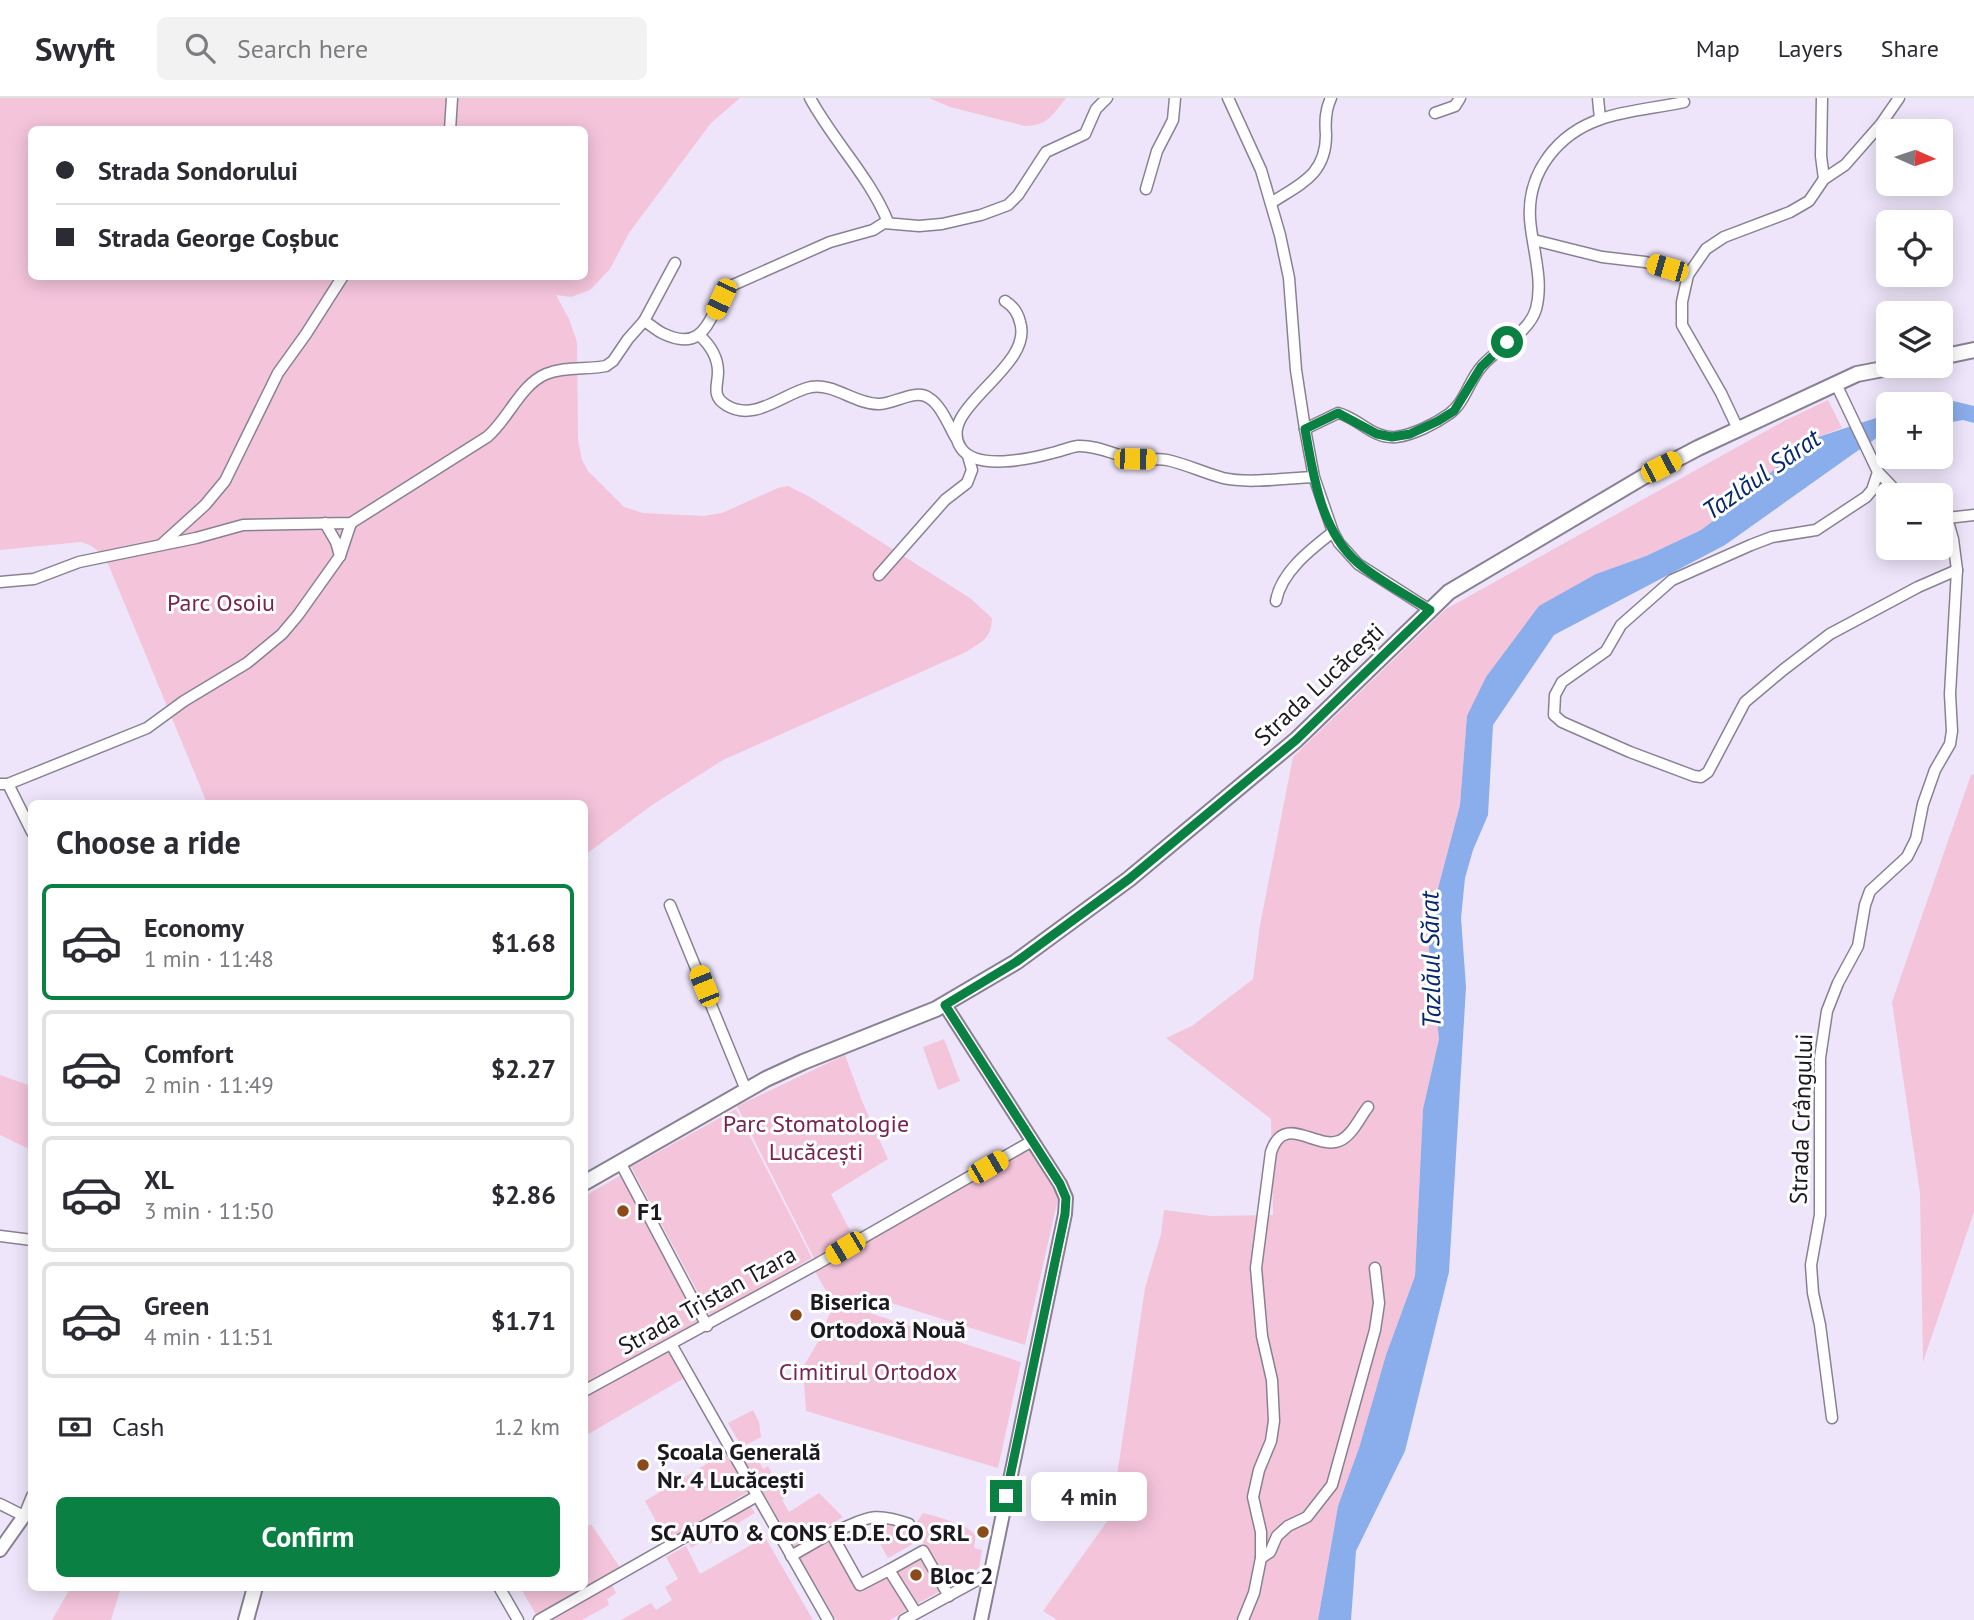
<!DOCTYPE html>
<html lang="en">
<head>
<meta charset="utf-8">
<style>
  body { margin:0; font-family:"PT Sans",sans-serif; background:#f2f2f3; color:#2b2b33; height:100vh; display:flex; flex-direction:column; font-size:26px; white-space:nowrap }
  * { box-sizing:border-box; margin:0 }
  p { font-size:23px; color:#7c7c81 }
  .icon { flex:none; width:38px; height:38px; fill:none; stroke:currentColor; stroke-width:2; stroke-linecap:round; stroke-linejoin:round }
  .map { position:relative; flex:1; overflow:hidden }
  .details { position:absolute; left:28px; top:702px; width:560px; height:791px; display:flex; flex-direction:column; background:#fff; border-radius:10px; box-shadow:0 4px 18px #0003 }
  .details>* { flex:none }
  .top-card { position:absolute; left:28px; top:28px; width:560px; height:154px; border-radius:10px; box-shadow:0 4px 18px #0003; display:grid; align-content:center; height:154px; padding:0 28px; background:#fff }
  .needle { width:46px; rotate:93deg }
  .tools { position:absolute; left:1876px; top:21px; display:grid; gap:14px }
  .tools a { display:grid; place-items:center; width:77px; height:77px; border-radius:10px; background:#fff; box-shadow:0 4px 18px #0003; font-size:35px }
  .end { position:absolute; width:32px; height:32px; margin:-16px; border:9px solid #0b8043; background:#fff; box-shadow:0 0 0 4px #fff }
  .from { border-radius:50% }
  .bubble { position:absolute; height:49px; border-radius:10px; background:#fff; box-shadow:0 4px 18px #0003; font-size:23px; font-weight:700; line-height:49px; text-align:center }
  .car { position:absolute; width:21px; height:42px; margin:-21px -10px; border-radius:9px; box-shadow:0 0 5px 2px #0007; background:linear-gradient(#f5c518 24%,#345 0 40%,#f5c518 0 76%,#345 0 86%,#f5c518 0) }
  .top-card b { display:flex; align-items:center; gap:24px; height:66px; font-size:26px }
  .top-card b+b { border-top:2px solid #e1e1e2 }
  .top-card i { width:18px; height:18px; background:#2b2b33 }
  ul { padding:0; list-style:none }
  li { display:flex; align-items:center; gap:21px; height:116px; margin:0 14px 10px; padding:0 14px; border:4px solid #e1e1e2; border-radius:10px }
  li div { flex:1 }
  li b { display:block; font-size:26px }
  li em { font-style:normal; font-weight:700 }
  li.current { border-color:#0b8043 }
  li>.icon { width:63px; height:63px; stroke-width:1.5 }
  h2 { padding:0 28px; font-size:32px; line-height:84px }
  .pay { display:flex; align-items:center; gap:18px; height:77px; padding:0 28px; font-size:26px }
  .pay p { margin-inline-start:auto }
  .action { display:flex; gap:14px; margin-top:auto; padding:14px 28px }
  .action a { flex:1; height:80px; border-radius:10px; background:#0b8043; color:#fff; font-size:28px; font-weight:700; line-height:80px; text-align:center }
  header { display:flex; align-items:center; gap:42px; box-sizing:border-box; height:98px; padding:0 35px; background:#fff; border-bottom:2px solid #e1e1e2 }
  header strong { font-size:33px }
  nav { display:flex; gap:38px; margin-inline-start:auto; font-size:24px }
  .search { width:490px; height:63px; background:#f2f2f3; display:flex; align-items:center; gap:18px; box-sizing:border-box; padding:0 24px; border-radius:10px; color:#7c7c81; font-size:26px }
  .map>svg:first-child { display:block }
  .green { fill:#f4c4db; fill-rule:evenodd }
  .water { fill:#8aadeb }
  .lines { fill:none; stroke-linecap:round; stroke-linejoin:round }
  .minor-casing { stroke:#898193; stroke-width:13 }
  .tertiary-casing { stroke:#898193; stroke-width:16 }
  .secondary-casing { stroke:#898193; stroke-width:18 }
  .minor { stroke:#fff; stroke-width:10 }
  .tertiary { stroke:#fff; stroke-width:12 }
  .secondary { stroke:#fff; stroke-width:14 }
  .route { stroke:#0b8043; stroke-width:9 }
  .poi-dot { fill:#8c4a1a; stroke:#fff; stroke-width:2.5 }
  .labels { text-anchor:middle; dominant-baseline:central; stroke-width:6; stroke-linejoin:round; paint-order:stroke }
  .park-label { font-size:24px; fill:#772355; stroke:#fff }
  .street-label { font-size:24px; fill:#1b181f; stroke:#fff }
  .poi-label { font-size:24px; font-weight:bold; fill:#1b181f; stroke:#fff; text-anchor:start }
  .water-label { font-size:26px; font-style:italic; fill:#05286f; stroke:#fff }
</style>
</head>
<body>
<header>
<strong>Swyft</strong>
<div class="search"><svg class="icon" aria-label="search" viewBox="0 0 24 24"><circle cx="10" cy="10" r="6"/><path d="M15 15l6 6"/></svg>Search here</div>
<nav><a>Map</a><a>Layers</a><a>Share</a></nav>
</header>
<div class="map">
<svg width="1974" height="1522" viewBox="0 0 1974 1522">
  <rect width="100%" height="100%" fill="#eee5fa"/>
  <g class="green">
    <path d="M0,0H740L711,25L629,135L610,171L590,192L571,199L556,197L569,221L577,244L578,342L582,362L588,373L624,409L643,415L704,418L722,415L778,390L788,388L810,399L970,500L992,520C991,541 983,543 966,554L723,662L652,707L585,757L584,705H207L109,468C101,455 96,448 81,444L0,452ZM32,32H584V178H32Z"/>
    <path d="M929,0H1066C1053,16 1048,28 1025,28L950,9Z"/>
    <path d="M1828,302L1842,330L1806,343L1732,409L1701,432L1646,458L1596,476L1467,618L1460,707L1427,832L1439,941L1423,1011L1415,1178L1386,1257L1359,1350L1338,1408L1318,1522H1057L1043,1513L1111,1418L1145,1190L1161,1136L1164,1112L1211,1118L1273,1117L1271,1021L1166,940L1192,928L1253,881L1260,827L1293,659L1446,511L1784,323Z"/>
    <path d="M1974,676V1114L1923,1264L1920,1095L1892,904L1971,677Z"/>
    <path d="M944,941L960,983L938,992L923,949Z"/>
    <path d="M845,957L862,1003L888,1061L831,1096L856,1144L817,1166L737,1008Z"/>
    <path d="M0,977L31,988V1052L0,1037Z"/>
    <path d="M736,1011L812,1160L711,1219L631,1069Z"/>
    <path d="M1027,1047L1059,1096L1025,1247L866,1197L846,1209L834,1207L813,1170Z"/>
    <path d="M621,1077L701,1224L585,1289V1098Z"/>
    <path d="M832,1210L847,1214L854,1210L1021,1264L998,1370L806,1313L803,1269L818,1244Z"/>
    <path d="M669,1251L686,1279L585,1338L584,1297Z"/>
    <path d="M753,1312L759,1324L761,1339L742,1349L728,1325Z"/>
    <path d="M725,1355L748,1394L667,1443L645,1403Z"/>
    <path d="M756,1357L763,1371L768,1368L785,1399L782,1402L789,1414L819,1395L843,1419L794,1449L745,1363Z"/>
    <path d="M749,1406L755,1415L738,1425L740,1429L709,1446L706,1441L691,1450L687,1441Z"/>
    <path d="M923,1415C932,1417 973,1428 975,1438C976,1442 974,1446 974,1450L982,1452L979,1470L947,1488L914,1428Z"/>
    <path d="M881,1421L908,1427L918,1443L888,1460L870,1428Z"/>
    <path d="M591,1426L621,1471L538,1520L520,1489H584L585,1430Z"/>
    <path d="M765,1439L813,1522H621L651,1505L656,1512L672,1502L665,1489L678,1481L666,1459L686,1448L700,1476Z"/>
    <path d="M830,1439L859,1490L887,1475L907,1512L890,1522H836L798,1457Z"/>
    <path d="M922,1456L942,1492L915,1507L895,1472Z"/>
    <path d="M611,1485L616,1495L607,1501L609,1507L582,1522H546Z"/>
    <path d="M71,1489H121L111,1522H52Z"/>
  </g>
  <g class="water">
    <path d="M1949,302L1974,308V325L1963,322L1941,326V306H1930Z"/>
    <path d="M1888,316V336L1881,337L1853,356L1725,447L1554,537L1493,627L1488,717L1473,752L1465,780L1461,820L1466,889L1449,1174L1405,1353L1356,1453L1351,1522H1318L1338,1408L1359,1350L1386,1257L1415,1178L1423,1011L1439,941L1427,832L1460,707L1467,618L1486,579L1539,508L1596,476L1646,458L1701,432L1732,409L1806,343Z"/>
  </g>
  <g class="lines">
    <g class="minor-casing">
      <g id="minor">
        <path d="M810,0C833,43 870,79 888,124"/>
        <path d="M1228,0L1261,72L1280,137L1289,180L1296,272L1305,331L1314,379L1333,434L1339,445L1358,466L1430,512"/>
        <path d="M1598,0L1600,21"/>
        <path d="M1822,0L1821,58L1824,81"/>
        <path d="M1435,15L1455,8L1460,0"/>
        <path d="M450,32L452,0"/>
        <path d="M1146,91L1157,53L1173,22L1175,0"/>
        <path d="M1271,105C1300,86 1326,77 1326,37C1325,24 1325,12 1331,0"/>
        <path d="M1534,142L1602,159L1645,164L1688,177"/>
        <path d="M1005,203C1013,208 1018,215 1020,224C1035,270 934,311 961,350C976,373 1030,361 1052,355C1061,353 1070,349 1078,348C1098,347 1116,358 1135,361C1146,363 1157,360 1167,362C1186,366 1204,375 1223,380C1249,386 1287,380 1314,379"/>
        <path d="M644,223C651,227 656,232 662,235C711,259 708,208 733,187L830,144L873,132L884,125L919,128L942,126L981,117L1008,107L1018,97L1046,54L1085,36L1096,11L1107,0"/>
        <path d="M699,237C709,246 718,259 718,274C718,287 711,298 726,307C755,325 783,295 811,289C834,285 855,306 878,306C893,307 915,290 929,300C941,307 949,328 956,340"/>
        <path d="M1836,286L1878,374L1900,397"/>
        <path d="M1305,331L1338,315C1359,320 1372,341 1396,339C1413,337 1435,326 1449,316C1465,305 1469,282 1482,268C1497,250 1529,235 1536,211C1544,182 1532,150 1530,121C1527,75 1557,36 1601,21C1626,12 1657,10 1684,4"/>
        <path d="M1738,331L1721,295L1682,227V204L1688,177L1706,151L1724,139L1790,114L1809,103L1824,81L1845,67L1881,26L1899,0"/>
        <path d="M1878,374L1872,392L1866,399L1816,432L1772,439L1751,447L1672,482L1621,527L1606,553L1562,584L1555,597L1554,617L1562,624L1630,654L1694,678L1701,679L1708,674L1745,604L1783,572L1830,536L1918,489L1957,472"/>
        <path d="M1941,419L1947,420L1974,417"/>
        <path d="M325,425L336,444L340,458"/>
        <path d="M162,446L205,407L225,383L278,275L306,236L343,178"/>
        <path d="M879,477L945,402L967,385L972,372L968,358"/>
        <path d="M0,484L34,481L79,464L196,440L243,427L351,425L487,339C508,322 520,287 546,276C565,268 587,272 606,268L613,263L628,241L644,223L675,165"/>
        <path d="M1276,503C1281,474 1311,451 1333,434"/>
        <path d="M0,686H8L147,630L184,603L247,565L282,536L298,517L340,458L351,425"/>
        <path d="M8,686L32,734"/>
        <path d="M670,807L746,992"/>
        <path d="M620,1064L707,1228"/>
        <path d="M0,1138L32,1142"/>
        <path d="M671,1246L828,1522"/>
        <path d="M584,1293L817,1166L1032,1043"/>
        <path d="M1832,1320L1820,1227L1813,1195L1811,1167L1820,1117V960L1827,913L1838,885L1858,848L1865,807L1870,793L1907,759L1916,741L1923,706L1935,672L1950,646L1952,633L1950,596L1957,472L1953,441L1947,420"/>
        <path d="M0,1406L24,1418L32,1398"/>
        <path d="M831,1435C866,1422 869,1412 909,1426"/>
        <path d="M791,1458L831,1435L860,1487L889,1472"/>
        <path d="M1261,1460V1434L1253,1399L1259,1372L1271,1343L1274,1323L1272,1282L1262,1238L1256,1170L1271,1054C1284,1014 1316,1052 1339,1043C1352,1038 1360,1019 1368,1009"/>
        <path d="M499,1489L518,1522"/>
        <path d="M916,1515L889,1472L923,1453L949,1498"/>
        <path d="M539,1522L757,1398"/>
        <path d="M904,1522L990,1475"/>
        <path d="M1243,1522L1254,1495L1261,1460L1270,1454L1277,1438L1288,1428L1307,1419L1332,1387L1375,1232L1379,1205L1375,1170"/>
      </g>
    </g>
    <g class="tertiary-casing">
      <g id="tertiary">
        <path d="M945,907L1060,1086L1066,1100L1065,1116L981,1522"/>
        <path d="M0,1452L24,1418L32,1412"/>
      </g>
    </g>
    <g class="secondary-casing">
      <g id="secondary">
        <path d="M1941,259L1974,252"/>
        <path d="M584,1085L766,981L803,964L936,911L1016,864L1129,781L1296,642L1449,494L1643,379L1698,350L1857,276L1899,268"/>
        <path d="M246,1522L255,1489"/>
      </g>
    </g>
    <use href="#minor" class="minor"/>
    <use href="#tertiary" class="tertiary"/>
    <use href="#secondary" class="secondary"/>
  </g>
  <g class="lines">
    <path class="route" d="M1006,1398L1065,1116L1066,1100L1060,1086L945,907L1016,864L1129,781L1296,642L1430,512C1407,497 1379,483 1358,465C1321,433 1313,377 1305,331L1338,315L1377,336L1392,339L1410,336L1438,323L1454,313L1481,269L1507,244"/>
  </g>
  <g class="poi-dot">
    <circle cx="623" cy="1113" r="7"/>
    <circle cx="796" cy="1217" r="7"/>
    <circle cx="643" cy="1367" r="7"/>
    <circle cx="983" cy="1434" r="7"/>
    <circle cx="916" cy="1477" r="7"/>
  </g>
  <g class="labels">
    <g class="park-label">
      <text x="221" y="504">Parc Osoiu</text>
      <text x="816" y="1025">Parc Stomatologie<tspan x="816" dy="28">Lucăcești</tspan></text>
      <text x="868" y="1273">Cimitirul Ortodox</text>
    </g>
    <g class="street-label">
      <text transform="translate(1319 586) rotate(-43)">Strada Lucăcești</text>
      <text transform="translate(1801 1021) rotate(-88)">Strada Crângului</text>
      <text transform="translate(707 1202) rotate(-29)">Strada Tristan Tzara</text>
    </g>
    <g class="poi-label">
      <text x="637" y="1113">F1</text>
      <text x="810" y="1203">Biserica<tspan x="810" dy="28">Ortodoxă Nouă</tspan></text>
      <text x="657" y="1353">Școala Generală<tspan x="657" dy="28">Nr. 4 Lucăcești</tspan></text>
      <text x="969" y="1434" text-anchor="end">SC AUTO &amp; CONS E.D.E. CO SRL</text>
      <text x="930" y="1477">Bloc 2</text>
    </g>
    <g class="water-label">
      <text transform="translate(1761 376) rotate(-35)">Tazlăul Sărat</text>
      <text transform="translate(1430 862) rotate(-91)">Tazlăul Sărat</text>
    </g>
  </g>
</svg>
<div class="tools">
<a><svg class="needle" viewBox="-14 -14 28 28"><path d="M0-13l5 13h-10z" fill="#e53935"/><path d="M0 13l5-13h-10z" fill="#7c7c81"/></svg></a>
<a><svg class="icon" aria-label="locate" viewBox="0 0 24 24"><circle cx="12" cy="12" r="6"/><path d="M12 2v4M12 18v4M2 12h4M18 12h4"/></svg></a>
<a><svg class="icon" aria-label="layers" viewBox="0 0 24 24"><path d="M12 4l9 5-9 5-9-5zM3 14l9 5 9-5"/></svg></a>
<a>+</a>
<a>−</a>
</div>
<i class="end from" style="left:1507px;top:244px"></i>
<i class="end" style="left:1006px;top:1398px"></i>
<div class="bubble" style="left:1031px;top:1374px;width:116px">4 min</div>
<i class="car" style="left:1667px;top:170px;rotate:286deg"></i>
<i class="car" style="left:721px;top:201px;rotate:205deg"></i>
<i class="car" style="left:1135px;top:361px;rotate:91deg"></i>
<i class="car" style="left:1661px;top:369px;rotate:63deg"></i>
<i class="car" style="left:704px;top:888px;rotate:338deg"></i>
<i class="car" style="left:988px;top:1069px;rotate:60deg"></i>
<i class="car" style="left:845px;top:1150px;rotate:239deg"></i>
<div class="top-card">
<b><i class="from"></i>Strada Sondorului</b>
<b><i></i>Strada George Coșbuc</b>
</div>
<section class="details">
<h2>Choose a ride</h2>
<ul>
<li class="current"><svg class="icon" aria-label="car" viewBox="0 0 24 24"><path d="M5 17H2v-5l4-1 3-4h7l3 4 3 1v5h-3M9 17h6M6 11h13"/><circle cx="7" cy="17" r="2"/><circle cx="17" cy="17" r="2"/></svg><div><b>Economy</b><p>1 min · 11:48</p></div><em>$1.68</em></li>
<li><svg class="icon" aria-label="car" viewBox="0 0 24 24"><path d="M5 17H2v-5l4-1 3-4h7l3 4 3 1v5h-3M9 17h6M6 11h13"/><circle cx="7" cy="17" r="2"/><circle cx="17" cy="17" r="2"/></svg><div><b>Comfort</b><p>2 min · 11:49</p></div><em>$2.27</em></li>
<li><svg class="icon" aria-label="car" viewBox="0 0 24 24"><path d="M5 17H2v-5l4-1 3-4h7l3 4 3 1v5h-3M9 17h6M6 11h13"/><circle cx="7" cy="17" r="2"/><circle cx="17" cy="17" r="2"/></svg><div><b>XL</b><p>3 min · 11:50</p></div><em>$2.86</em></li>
<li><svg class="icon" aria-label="car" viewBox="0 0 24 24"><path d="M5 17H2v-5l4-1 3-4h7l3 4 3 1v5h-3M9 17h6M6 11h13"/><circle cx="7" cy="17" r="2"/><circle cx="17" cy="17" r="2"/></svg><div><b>Green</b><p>4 min · 11:51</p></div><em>$1.71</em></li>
</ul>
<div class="pay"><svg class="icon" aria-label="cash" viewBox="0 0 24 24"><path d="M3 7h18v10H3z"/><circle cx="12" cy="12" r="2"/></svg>Cash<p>1.2 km</p></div>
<div class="action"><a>Confirm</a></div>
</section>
</div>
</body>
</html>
